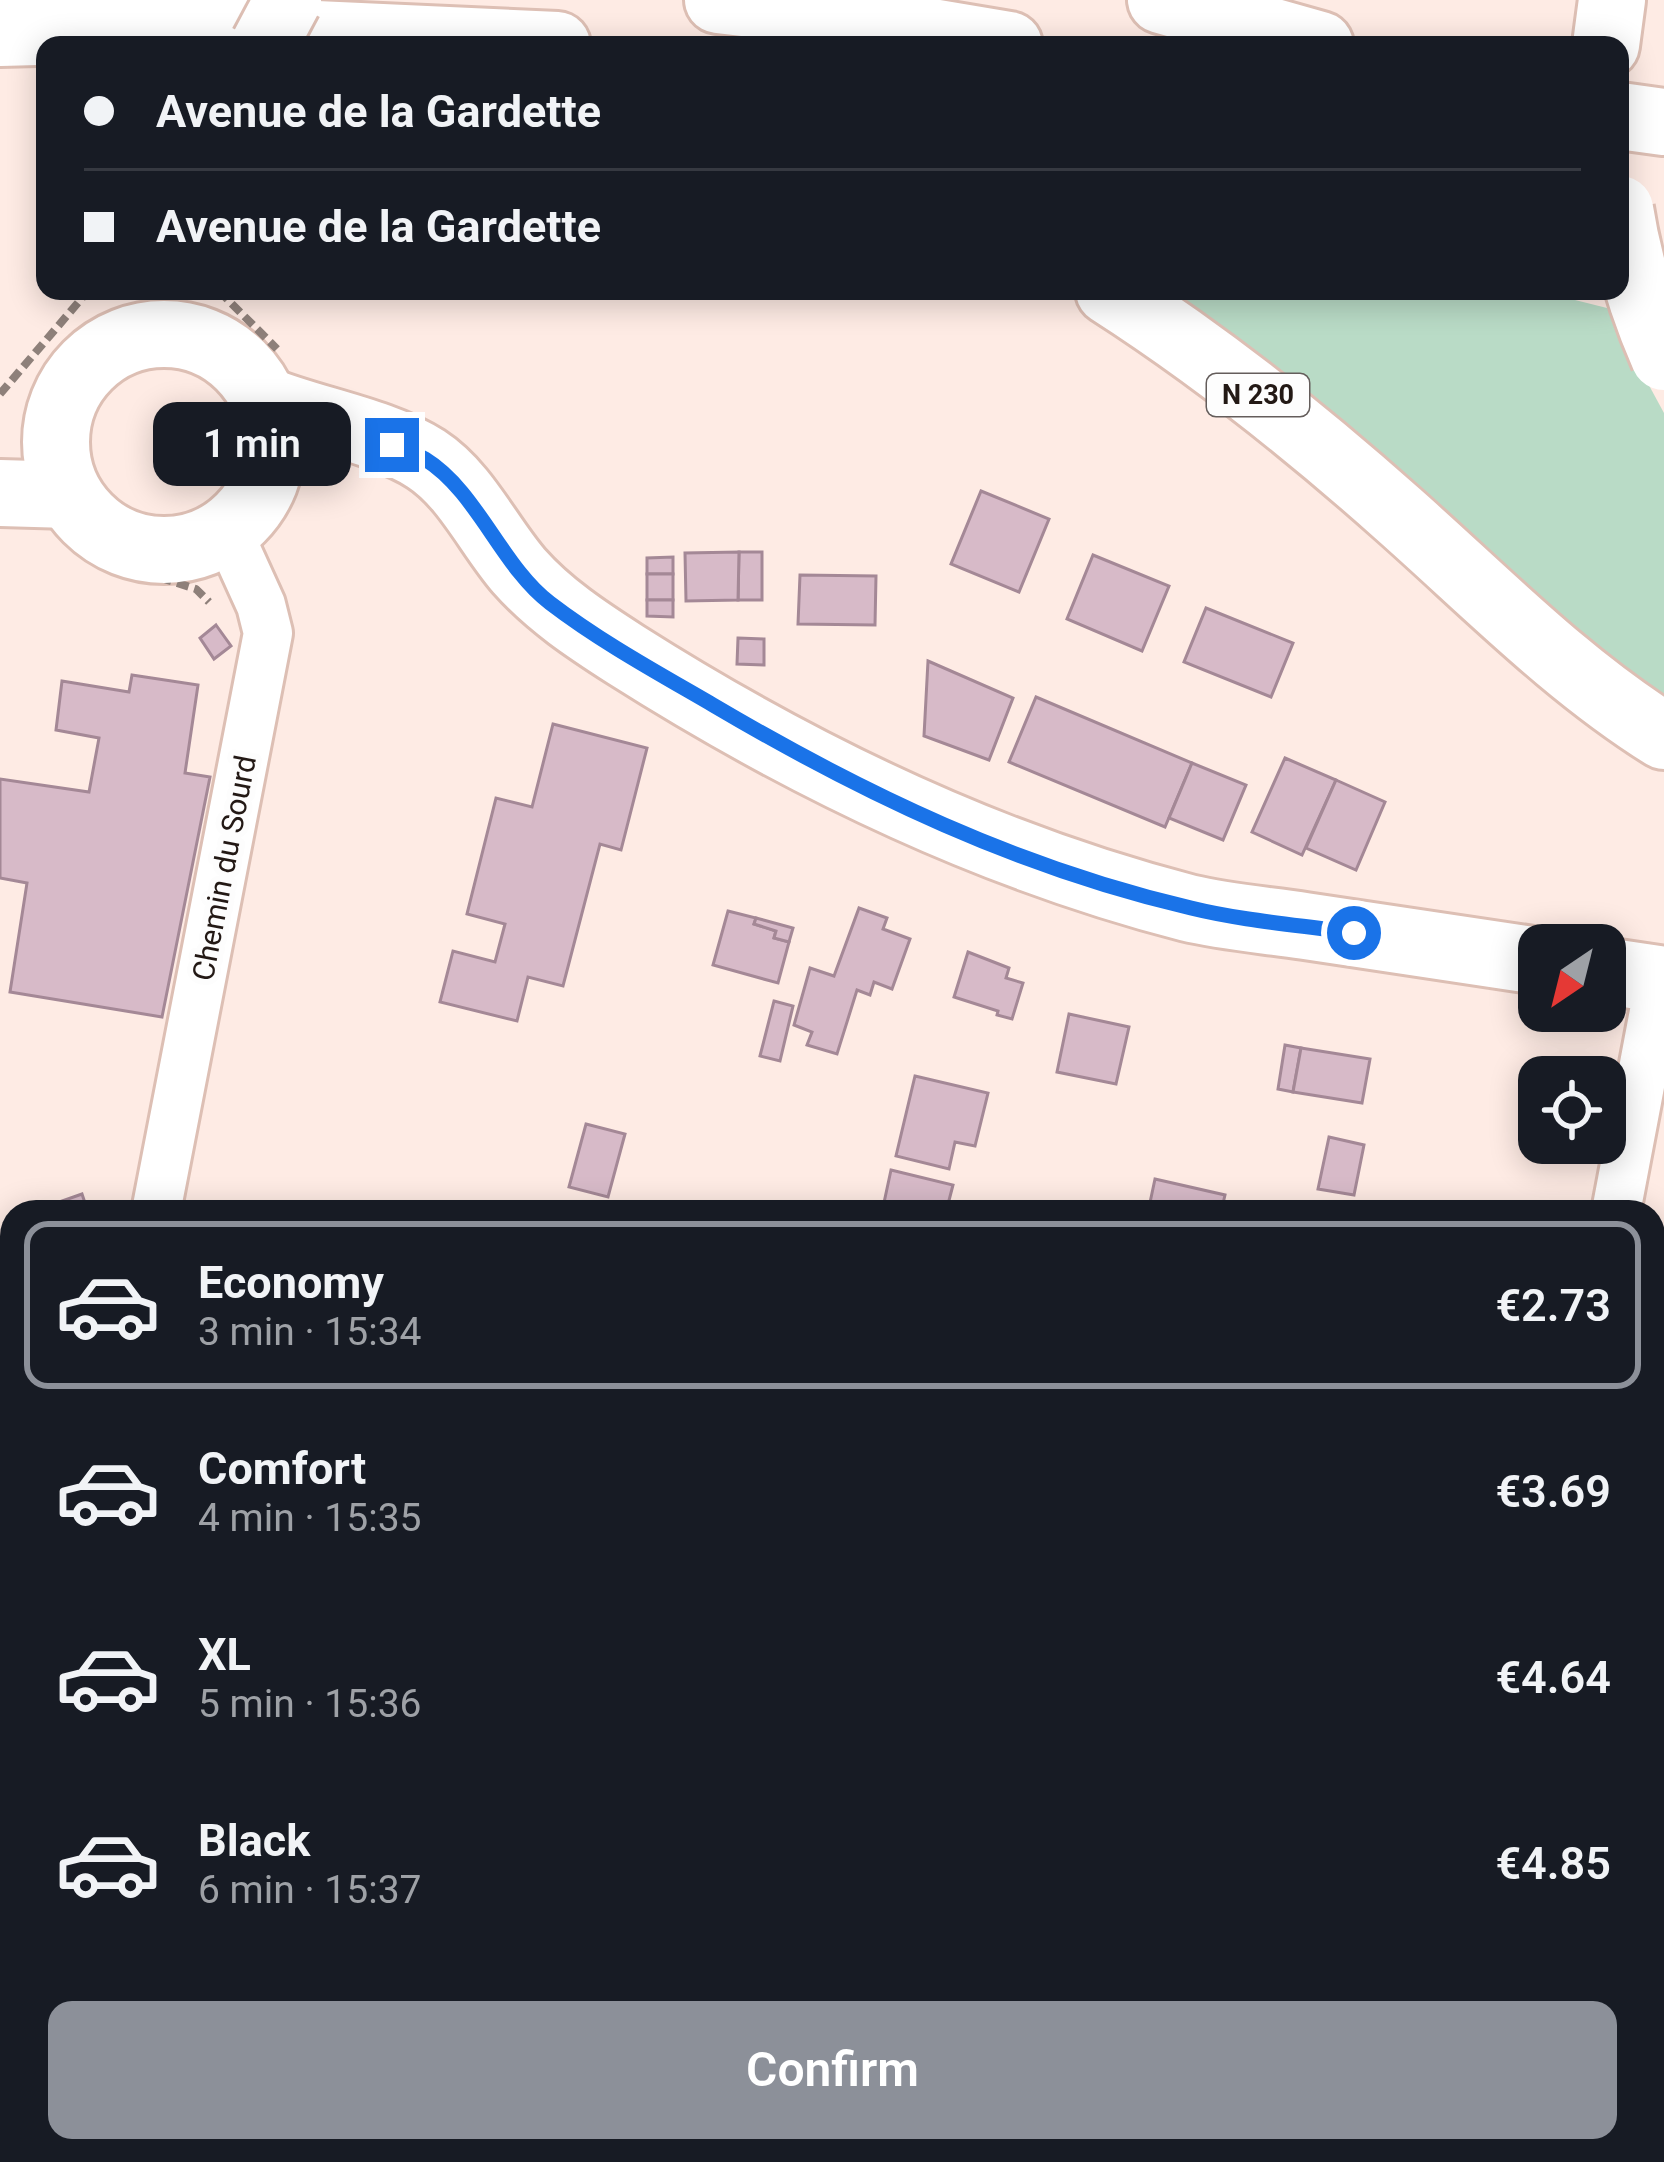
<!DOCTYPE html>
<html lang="en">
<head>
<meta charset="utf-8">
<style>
  body { margin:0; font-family:Roboto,sans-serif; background:#20242c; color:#f1f3f6; height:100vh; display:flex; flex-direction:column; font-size:45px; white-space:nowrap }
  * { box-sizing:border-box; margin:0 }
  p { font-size:39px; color:#9ea1a6 }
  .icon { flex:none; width:66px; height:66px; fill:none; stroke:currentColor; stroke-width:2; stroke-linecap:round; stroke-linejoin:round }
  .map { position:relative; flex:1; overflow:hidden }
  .sheet { position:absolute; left:0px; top:1200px; width:1665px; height:963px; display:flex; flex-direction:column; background:#171b24; border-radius:36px 36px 0 0; box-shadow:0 6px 30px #0003 }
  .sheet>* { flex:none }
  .top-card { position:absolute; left:36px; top:36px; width:1593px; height:264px; border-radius:24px; box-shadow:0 6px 30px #0003; display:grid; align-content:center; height:264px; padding:0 48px; background:#171b24 }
  .needle { width:78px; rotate:215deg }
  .tools { position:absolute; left:1518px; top:924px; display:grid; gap:24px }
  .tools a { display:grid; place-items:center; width:108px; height:108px; border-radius:24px; background:#171b24; box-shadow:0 6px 30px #0003; font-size:60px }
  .end { position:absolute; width:54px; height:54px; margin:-27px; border:15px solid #1a73e8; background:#fff; box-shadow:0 0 0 6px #fff }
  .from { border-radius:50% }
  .bubble { position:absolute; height:84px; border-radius:24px; background:#171b24; box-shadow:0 6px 30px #0003; font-size:39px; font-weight:600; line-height:84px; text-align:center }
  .top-card b { display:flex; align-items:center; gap:42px; height:114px; font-size:45px }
  .top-card b+b { border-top:3px solid #363941 }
  .top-card i { width:30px; height:30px; background:#f1f3f6 }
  ul { padding:21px 0 0; list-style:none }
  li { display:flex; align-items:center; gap:36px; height:168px; margin:0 24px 18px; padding:0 24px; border:6px solid transparent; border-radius:24px }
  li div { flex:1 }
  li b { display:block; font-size:45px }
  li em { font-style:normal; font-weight:600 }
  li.active { border-color:#8c9099 }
  li>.icon { width:108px; height:108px; stroke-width:1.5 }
  .primary-button { display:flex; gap:24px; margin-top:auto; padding:24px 48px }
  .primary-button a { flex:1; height:138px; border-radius:24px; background:#8c9099; color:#fff; font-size:48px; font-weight:600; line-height:138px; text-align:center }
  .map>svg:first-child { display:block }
  .green { fill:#b9dbc6 }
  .building { fill:#d7bac8; stroke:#a48896; stroke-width:3 }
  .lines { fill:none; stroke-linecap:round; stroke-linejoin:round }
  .minor-casing { stroke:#ddbfb4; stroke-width:54 }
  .secondary-casing { stroke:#ddbfb4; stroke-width:72 }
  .motorway-casing { stroke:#ddbfb4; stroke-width:72 }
  .path { stroke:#8e807a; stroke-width:8; stroke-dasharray:12 6; stroke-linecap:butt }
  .minor { stroke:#fff; stroke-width:48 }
  .secondary { stroke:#fff; stroke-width:66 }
  .motorway { stroke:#fff; stroke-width:66 }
  .secondary-bridge-casing { stroke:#ddbfb4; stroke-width:72; stroke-linecap:butt }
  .motorway-bridge-casing { stroke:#ddbfb4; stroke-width:72; stroke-linecap:butt }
  .secondary-bridge { stroke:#fff; stroke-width:66 }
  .motorway-bridge { stroke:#fff; stroke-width:66 }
  .route { stroke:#1a73e8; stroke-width:15 }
  .labels { text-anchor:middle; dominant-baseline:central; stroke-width:12; stroke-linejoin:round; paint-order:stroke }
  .shield { fill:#fdfdfd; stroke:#645d5b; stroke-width:3 }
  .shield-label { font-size:27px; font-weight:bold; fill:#231915 }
  .street-label { font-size:30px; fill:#231915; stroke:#fdfdfd }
</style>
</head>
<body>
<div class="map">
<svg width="1664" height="2162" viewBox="0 0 1664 2162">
  <rect width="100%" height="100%" fill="#feebe4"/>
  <g class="green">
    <path d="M1153,291H1539L1607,308L1664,413V704Z"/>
    <path d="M12,1453V2003L0,2009V1459Z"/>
  </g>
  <g class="building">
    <path d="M981,491L1049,519L1019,592L951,564Z"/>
    <path d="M739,552H762V600H738Z"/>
    <path d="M739,552L738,600L686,601L685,553Z"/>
    <path d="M1093,555L1169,586L1142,651L1067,619Z"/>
    <path d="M673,557V574H647V558Z"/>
    <rect x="647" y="574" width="26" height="26"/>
    <path d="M800,575L876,576L875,625L798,624Z"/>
    <path d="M647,600H673V617L647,616Z"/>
    <path d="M1206,608L1293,643L1271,697L1184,662Z"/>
    <path d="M216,625L231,646L214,659L200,638Z"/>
    <path d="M738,638L764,639V665L737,664Z"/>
    <path d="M928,661L1013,698L989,760L924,736Z"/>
    <path d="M132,675L198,685L185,773L210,777L162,1017L10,992L27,883L0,878V779L89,792L99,738L56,730L62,681L129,692Z"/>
    <path d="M1036,697L1192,763L1165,827L1009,762Z"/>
    <path d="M553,724L647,748L621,850L600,844L563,986L528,977L517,1021L440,1002L453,951L495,962L505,924L467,914L496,798L532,807Z"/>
    <path d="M1285,758L1336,780L1302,855L1252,832Z"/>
    <path d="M1192,763L1246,785L1223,840L1169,818Z"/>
    <path d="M1336,780L1385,802L1356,870L1306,848Z"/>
    <path d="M859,908L887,918L883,929L910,939L892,989L874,982L870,995L857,990L837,1054L807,1045L812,1032L794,1025L810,968L834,976Z"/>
    <path d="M728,911L756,918L754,924L776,931L774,938L789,942L778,983L713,965Z"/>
    <path d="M756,918L793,928L789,942L774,938L776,931L754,924Z"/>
    <path d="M968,952L1009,968L1006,978L1023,983L1012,1019L997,1015L998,1011L954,997Z"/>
    <path d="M774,1001L793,1006L780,1061L760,1056Z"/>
    <path d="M1069,1014L1129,1027L1116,1084L1057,1072Z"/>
    <path d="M1285,1045L1301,1048L1293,1092L1278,1089Z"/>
    <path d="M1301,1048L1370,1059L1362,1103L1293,1092Z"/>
    <path d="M915,1076L988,1093L975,1146L955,1142L949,1169L896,1156Z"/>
    <path d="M586,1124L625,1134L608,1197L569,1187Z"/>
    <path d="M1329,1137L1364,1145L1354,1195L1318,1189Z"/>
    <path d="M891,1170L953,1185L946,1212H882Z"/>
    <path d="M1155,1179L1225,1195L1221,1212H1148Z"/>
    <path d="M82,1194L88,1212H31Z"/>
    <path d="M1658,1388L1664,1391V1458L1653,1453V1399Z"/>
    <path d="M12,2144V2151H106L109,2157L123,2151L129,2162H6L0,2150Z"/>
    <path d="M807,2151H855L845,2162H820Z"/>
  </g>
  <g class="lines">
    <g class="minor-casing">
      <g id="minor">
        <path d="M156,1212L268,633L261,605L227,530"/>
        <path d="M1616,1212L1660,980"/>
        <path d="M0,1423L12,1417"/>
        <path d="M1653,1933L1664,1947"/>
        <path d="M1653,2129L1664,2118"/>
        <path d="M1479,2151L1491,2162"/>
        <path d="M413,2162L429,2151"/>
        <path d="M602,2162V2151"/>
      </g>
    </g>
    <g class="secondary-casing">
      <g id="secondary">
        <circle cx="164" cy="442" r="108"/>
        <path d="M264,400C313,420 383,431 426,459C466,485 488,535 519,571C549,605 587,630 626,655C801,766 987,856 1188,908C1226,917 1266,920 1305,926C1383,938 1461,950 1539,961"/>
        <path d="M0,493L69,495"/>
        <path d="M1605,971L1664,980"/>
      </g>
    </g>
    <g class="motorway-casing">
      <g id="motorway">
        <path d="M718,0L794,9L1009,45"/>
        <path d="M1161,0L1320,45"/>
        <path d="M0,33L185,28L557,45"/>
        <path d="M1606,45L1612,0"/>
        <path d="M1620,116L1664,122"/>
        <path d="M1109,291C1212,357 1306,432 1398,514C1484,590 1566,675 1664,736"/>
      </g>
    </g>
    <g class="path">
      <path d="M219,291L277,349"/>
      <path d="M0,394L88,291"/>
      <path d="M268,520L301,468"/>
      <path d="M77,544L104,560L196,589L209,602"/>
      <path d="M664,2151L665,2162"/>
      <path d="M314,2162L336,2151"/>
    </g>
    <use href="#minor" class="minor"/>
    <use href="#secondary" class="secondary"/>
    <use href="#motorway" class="motorway"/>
    <g class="secondary-bridge-casing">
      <path id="secondary-bridge" d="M264,45L288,0"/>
    </g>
    <g class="motorway-bridge-casing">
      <path id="motorway-bridge" d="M1620,209C1628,261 1643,309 1664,357"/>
    </g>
    <use href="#secondary-bridge" class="secondary-bridge"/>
    <use href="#motorway-bridge" class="motorway-bridge"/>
  </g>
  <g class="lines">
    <path class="route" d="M392,445C402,449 415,453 425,459C477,491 502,567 550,603C601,642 658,673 713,705C864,794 1019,868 1191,908C1244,921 1300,925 1354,933"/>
  </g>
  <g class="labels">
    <rect class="shield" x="1207" y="374" width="102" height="42" rx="9"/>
    <g class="shield-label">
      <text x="1258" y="395">N 230</text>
    </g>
    <g class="street-label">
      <text transform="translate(224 868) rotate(-79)">Chemin du Sourd</text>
    </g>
  </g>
</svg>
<div class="tools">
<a><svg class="needle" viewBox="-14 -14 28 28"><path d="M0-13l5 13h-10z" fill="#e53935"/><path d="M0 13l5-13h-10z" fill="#9ea1a6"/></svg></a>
<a><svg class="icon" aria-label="locate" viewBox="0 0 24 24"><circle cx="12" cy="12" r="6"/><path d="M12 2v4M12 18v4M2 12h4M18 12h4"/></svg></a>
</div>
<i class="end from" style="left:1354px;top:933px"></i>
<i class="end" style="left:392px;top:445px"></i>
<div class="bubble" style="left:153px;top:402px;width:198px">1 min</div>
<div class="top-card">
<b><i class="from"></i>Avenue de la Gardette</b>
<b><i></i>Avenue de la Gardette</b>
</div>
<section class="sheet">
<ul>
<li class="active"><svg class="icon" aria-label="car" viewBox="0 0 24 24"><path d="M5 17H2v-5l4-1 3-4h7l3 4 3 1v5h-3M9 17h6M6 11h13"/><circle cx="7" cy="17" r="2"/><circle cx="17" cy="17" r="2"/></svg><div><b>Economy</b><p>3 min · 15:34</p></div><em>€2.73</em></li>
<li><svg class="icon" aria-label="car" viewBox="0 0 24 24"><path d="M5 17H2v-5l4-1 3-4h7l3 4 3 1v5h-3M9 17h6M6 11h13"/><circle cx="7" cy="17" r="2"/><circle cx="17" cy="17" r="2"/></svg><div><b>Comfort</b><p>4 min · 15:35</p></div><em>€3.69</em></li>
<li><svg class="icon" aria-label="car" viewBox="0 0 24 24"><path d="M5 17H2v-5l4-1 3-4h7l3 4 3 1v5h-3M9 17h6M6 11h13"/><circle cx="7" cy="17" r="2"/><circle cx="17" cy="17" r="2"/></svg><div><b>XL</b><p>5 min · 15:36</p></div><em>€4.64</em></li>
<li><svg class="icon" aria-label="car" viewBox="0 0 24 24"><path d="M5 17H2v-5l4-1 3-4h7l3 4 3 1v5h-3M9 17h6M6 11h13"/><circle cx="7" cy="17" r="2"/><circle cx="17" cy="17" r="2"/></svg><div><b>Black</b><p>6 min · 15:37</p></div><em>€4.85</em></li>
</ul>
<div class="primary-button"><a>Confirm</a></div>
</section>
</div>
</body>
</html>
